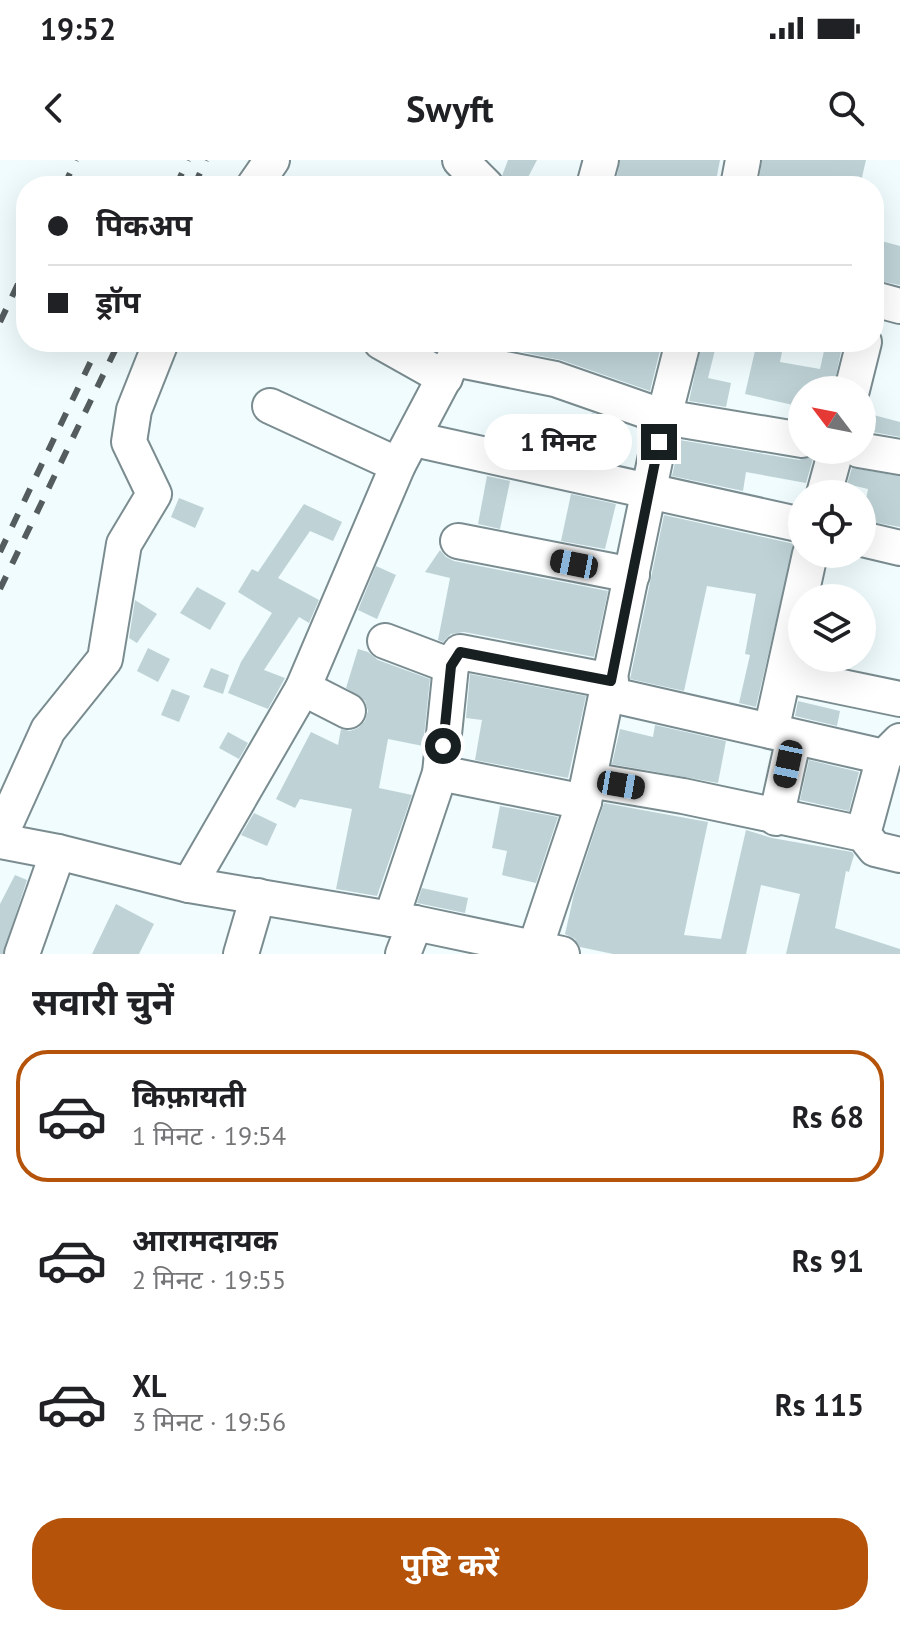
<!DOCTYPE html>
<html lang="hi">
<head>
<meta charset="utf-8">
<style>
  body { margin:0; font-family:"PT Sans","Noto Sans Devanagari",sans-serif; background:#f2f2f2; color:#202124; height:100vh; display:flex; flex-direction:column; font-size:30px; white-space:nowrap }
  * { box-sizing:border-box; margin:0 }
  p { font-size:26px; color:#757577 }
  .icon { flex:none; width:44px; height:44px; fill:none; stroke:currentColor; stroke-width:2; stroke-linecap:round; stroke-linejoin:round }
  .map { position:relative; height:794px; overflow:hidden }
  .panel { display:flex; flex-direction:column; background:#fff; flex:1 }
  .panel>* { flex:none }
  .guide { position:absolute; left:16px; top:16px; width:868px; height:176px; border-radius:32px; box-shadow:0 8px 32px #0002; display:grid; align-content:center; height:176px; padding:0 32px; background:#fff }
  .needle { width:52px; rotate:302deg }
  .controls { position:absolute; left:788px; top:216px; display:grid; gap:16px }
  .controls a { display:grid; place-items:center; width:88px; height:88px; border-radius:50%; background:#fff; box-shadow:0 8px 32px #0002; font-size:40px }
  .end { position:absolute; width:36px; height:36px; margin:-18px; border:10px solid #181f21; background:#fff; box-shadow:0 0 0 4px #fff }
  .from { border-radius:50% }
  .bubble { position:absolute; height:56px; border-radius:28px; background:#fff; box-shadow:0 8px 32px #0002; font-size:26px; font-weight:700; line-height:56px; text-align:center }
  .car { position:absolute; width:24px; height:48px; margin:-24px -12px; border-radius:10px; box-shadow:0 0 6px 2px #0007; background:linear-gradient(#222 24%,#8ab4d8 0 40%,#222 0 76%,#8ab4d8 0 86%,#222 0) }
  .guide b { display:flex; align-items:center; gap:28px; height:76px; font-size:30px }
  .guide b+b { border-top:2px solid #e0e0e0 }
  .guide i { width:20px; height:20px; background:#202124 }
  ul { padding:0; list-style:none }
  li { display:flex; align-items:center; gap:24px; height:132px; margin:0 16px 12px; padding:0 16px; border:4px solid transparent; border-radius:32px }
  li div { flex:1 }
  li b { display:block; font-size:30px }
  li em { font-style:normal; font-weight:700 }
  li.active { border-color:#b45309 }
  li>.icon { width:72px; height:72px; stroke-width:1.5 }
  h2 { padding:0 32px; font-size:36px; line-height:96px }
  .action { display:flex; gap:16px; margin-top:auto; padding:16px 32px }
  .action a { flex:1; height:92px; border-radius:32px; background:#b45309; color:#fff; font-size:32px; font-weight:700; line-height:92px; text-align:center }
  .status { display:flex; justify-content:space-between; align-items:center; height:56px; padding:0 40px; background:#fff; direction:ltr }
  .status svg { height:22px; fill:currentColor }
  header { display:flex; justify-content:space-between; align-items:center; height:104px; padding:0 32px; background:#fff; font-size:36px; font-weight:700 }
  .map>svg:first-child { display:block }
  .building { fill:#bfd3d7 }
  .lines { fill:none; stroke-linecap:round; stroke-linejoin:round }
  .minor-casing { stroke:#7a8c90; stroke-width:38 }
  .minor { stroke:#fff; stroke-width:34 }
  .rail { stroke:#545c5e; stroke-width:6; stroke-dasharray:14 14; stroke-linecap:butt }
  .route { stroke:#181f21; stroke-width:10 }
</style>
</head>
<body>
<div class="status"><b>19:52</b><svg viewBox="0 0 49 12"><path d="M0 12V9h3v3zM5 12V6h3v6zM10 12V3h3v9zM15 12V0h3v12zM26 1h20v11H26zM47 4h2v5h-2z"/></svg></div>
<header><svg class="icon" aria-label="back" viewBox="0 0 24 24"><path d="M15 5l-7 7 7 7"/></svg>Swyft<svg class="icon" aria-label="search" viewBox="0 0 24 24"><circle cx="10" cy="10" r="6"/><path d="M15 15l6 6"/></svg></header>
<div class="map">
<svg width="900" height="794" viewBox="0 0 900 794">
  <rect width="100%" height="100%" fill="#f0fcfe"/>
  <g class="building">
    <path d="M508,0H537L524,25L502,16Z"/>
    <path d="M620,0H720L715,26H615Z"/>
    <path d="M762,0H866L860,26H758Z"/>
    <path d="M874,79L900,86V125L874,120Z"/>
    <path d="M483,182H662L650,231L561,200L482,184Z"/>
    <path d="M702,182H717L708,218L731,223L726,247L689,241Z"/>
    <path d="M757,182H784L780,202L820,209L826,182H843L833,230H802V247L745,234Z"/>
    <path d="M862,252L900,262V277L862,270Z"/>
    <path d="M592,253L612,260L602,300L514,281L517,264L586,278Z"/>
    <path d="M680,280L799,300L814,295L806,323L746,312L743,331L672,316Z"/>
    <path d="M852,308L900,316V367L862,360L868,329L847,324Z"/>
    <path d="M487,316L510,321L500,369L478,364Z"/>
    <path d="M571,334L616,344L605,389L561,381Z"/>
    <path d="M179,338L204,348L195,368L171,357Z"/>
    <path d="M304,344L342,362L333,381L310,371L278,418L319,440L309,463L299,457L264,510L285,518L268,549L228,533L241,502L272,453L238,432L252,409L258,412Z"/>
    <path d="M664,355L794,384L756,547L739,543L750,495L745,494L756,434L707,426L684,531L630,519Z"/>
    <path d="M440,390L446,397L454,401L608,431L594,497L464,472L451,474L443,482L438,480L450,418L425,412Z"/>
    <path d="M376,406L396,415L377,459L358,450Z"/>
    <path d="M197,427L226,443L210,470L180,453Z"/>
    <path d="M135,440L157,454L137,483L129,478Z"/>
    <path d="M148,488L170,499L158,522L137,511Z"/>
    <path d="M358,489L368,492L378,500L430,519L423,586L388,579L379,628L412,635L377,736L336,729L352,649L300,639L295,648L276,639L311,572L338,585L341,569L350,571L358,568L365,561L368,551L365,541L346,528Z"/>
    <path d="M211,508L229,515L223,534L203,527Z"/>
    <path d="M470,514L586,536L568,618L475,600L482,560L466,558Z"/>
    <path d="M172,529L190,536L179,562L161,555Z"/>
    <path d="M798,541L840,551L837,566L795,556Z"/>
    <path d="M655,565L726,581L718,623L612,604L620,569L653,577Z"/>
    <path d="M228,572L248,583L239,599L219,588Z"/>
    <path d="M809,600L859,612L849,651L800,640Z"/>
    <path d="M604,643L708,662L684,775L721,779L746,670L772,678L852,692L854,695L849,712L846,711L835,768L900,789V794H786L800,734L761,725L746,794H613L580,787L575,779L565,774L574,734Z"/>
    <path d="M500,646L558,657L536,723L502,715L507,691L492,688Z"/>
    <path d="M254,653L277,664L267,686L241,675Z"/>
    <path d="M15,715L27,720L3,794H0V744Z"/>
    <path d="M422,728L468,738L465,753L417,743Z"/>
    <path d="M116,744L154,764L139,794H92Z"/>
  </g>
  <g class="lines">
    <g class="minor-casing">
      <g id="minor">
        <path d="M460,0L486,26"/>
        <path d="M254,26L272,0"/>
        <path d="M594,26L601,0"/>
        <path d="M738,26L743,0"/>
        <path d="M874,139L900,146"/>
        <path d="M381,182L445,218"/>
        <path d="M455,199L555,219L664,257L802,280"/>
        <path d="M852,230L864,182"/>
        <path d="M270,246L398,305"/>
        <path d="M414,279L802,365"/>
        <path d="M859,290L900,297"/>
        <path d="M824,334L836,290"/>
        <path d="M862,379L900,388"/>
        <path d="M458,381L632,415"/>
        <path d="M385,481L451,506"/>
        <path d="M784,515L900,539"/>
        <path d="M303,528L348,551"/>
        <path d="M608,534L884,597L900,581"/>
        <path d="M771,571L810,394"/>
        <path d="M440,613L584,642"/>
        <path d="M589,620L683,636L863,674L875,689L900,695"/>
        <path d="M776,658L794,577"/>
        <path d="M863,674L884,597"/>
        <path d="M0,676L48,570L105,499L124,384L154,334L129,282L134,250L161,182"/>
        <path d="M0,681L58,692L189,725L415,763L562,794"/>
        <path d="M189,725L303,528L398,305L463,182"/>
        <path d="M391,759L440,613L451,506L460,492L611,521"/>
        <path d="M22,794L58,692"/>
        <path d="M241,794L258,736"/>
        <path d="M403,794L415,763"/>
        <path d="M533,794L584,642L664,257L683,182"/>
      </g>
    </g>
    <use href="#minor" class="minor"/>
    <g class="rail">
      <path d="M64,26L76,0"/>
      <path d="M176,26L188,0"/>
      <path d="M194,26L206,0"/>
      <path d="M0,162L26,107"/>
      <path d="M0,392L100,182"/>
      <path d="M0,429L119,182"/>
    </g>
  </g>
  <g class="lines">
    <path class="route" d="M443,586L451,506L460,492L611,521L659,282"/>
  </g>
</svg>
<div class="controls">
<a><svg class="needle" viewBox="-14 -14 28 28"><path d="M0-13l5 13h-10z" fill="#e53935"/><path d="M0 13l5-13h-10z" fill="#757577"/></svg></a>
<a><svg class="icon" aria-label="locate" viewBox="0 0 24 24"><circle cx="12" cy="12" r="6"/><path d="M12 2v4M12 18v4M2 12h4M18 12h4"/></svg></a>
<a><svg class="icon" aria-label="layers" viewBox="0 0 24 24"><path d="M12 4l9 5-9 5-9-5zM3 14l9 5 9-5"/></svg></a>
</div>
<i class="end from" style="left:443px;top:586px"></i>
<i class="end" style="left:659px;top:282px"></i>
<div class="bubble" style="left:484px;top:254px;width:148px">1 मिनट</div>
<i class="car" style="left:574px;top:404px;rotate:281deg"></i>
<i class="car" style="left:788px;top:604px;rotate:192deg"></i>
<i class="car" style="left:621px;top:625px;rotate:100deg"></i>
<div class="guide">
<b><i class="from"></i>पिकअप</b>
<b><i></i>ड्रॉप</b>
</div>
</div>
<section class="panel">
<h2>सवारी चुनें</h2>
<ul>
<li class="active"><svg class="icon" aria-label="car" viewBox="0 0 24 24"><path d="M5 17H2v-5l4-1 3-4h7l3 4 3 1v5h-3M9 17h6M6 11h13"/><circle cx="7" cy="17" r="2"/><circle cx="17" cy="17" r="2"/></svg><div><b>किफ़ायती</b><p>1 मिनट · 19:54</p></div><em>Rs 68</em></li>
<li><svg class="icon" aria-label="car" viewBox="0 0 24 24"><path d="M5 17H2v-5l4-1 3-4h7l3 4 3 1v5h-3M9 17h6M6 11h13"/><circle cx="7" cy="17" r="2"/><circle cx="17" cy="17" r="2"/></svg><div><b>आरामदायक</b><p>2 मिनट · 19:55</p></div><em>Rs 91</em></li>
<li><svg class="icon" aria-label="car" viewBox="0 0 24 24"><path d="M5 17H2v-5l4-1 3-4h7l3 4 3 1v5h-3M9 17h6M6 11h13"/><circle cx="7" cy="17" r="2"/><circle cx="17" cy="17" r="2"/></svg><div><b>XL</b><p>3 मिनट · 19:56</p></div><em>Rs 115</em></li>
</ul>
<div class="action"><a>पुष्टि करें</a></div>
</section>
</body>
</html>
